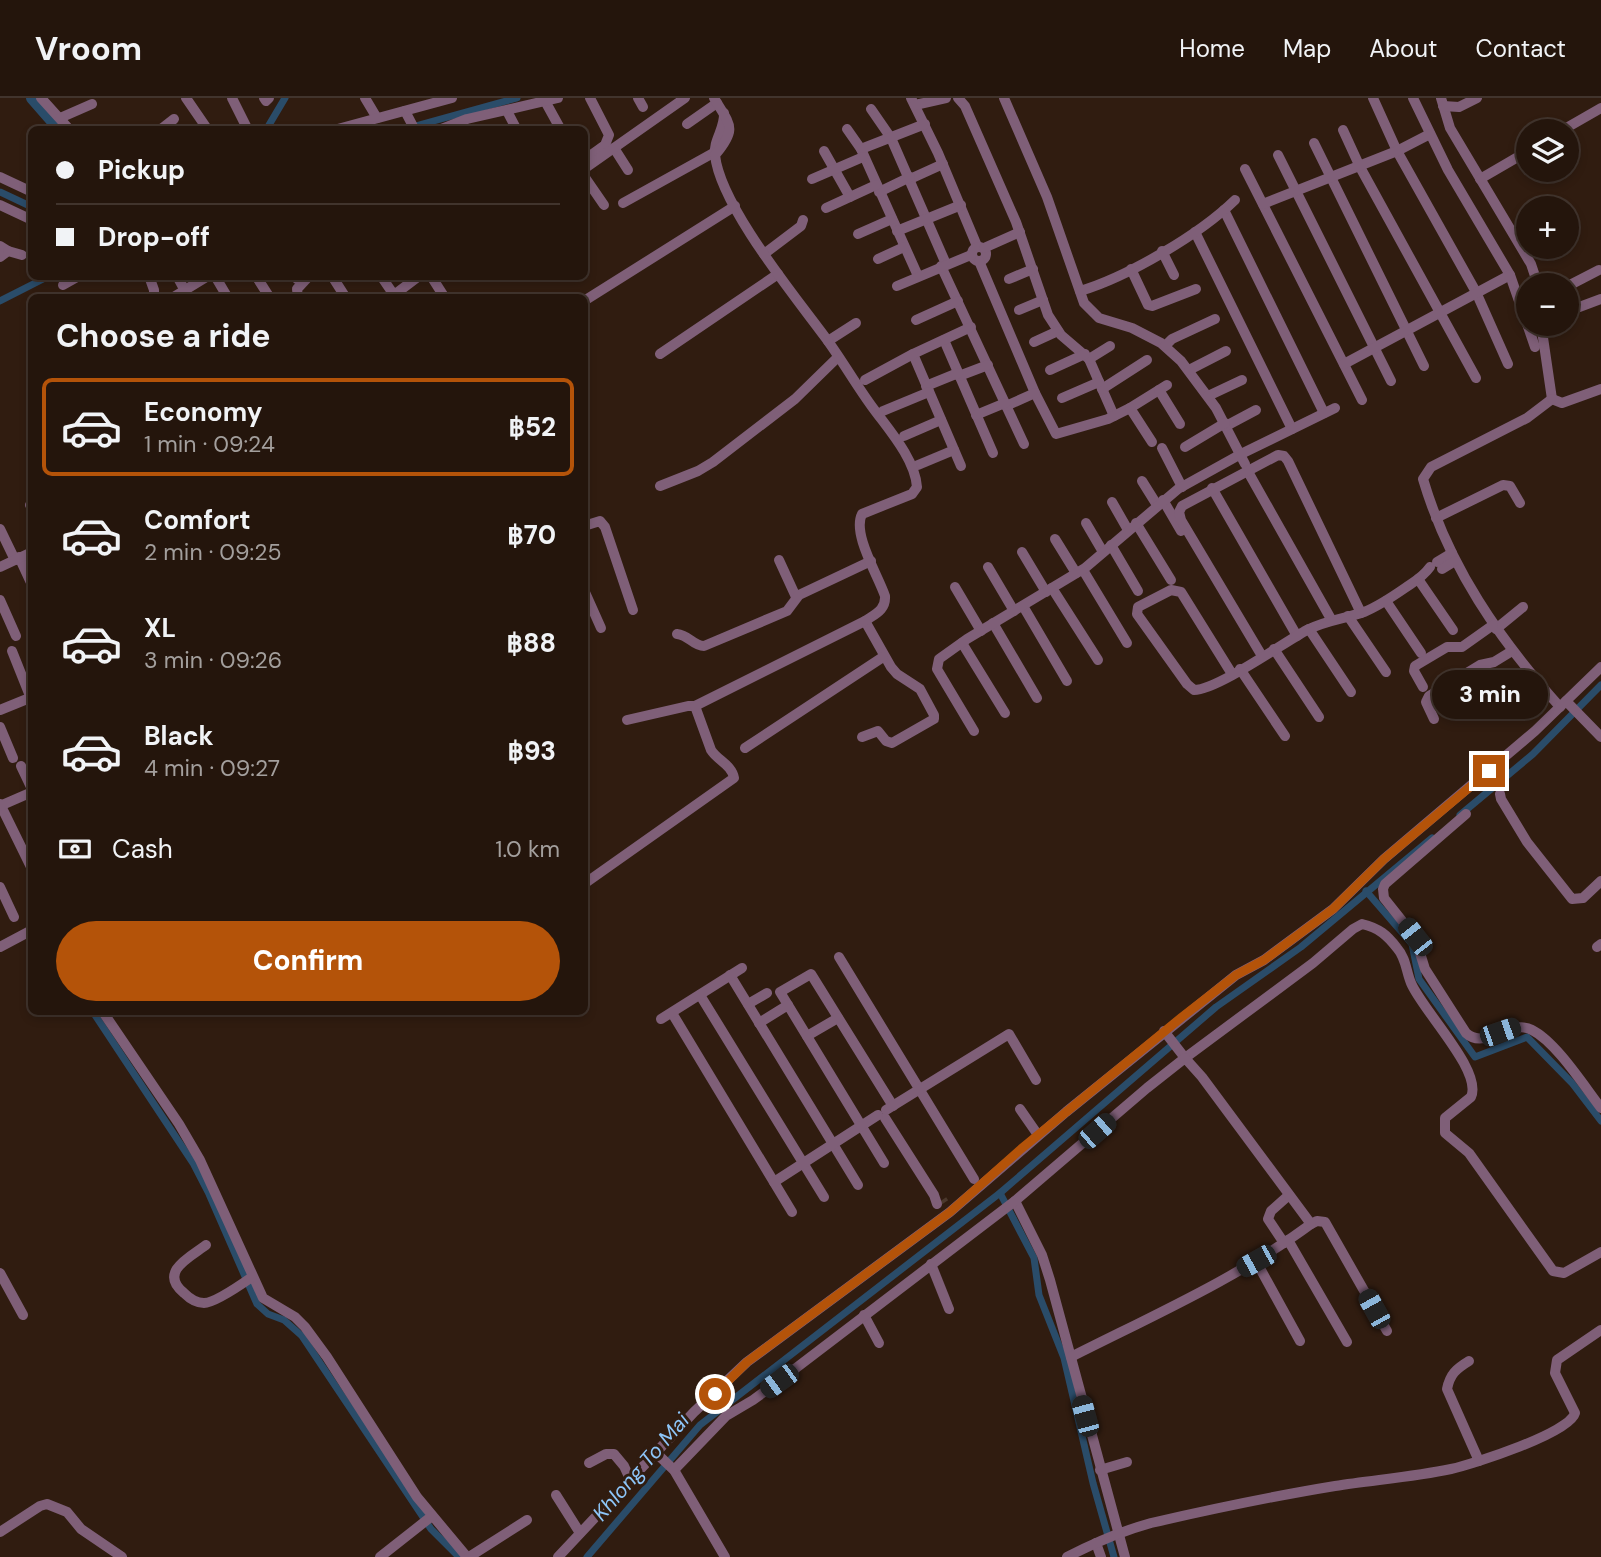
<!DOCTYPE html>
<html lang="en">
<head>
<meta charset="utf-8">
<style>
  body { margin:0; font-family:"DM Sans",sans-serif; background:#2c1e15; color:#f1f3f6; height:100vh; display:flex; flex-direction:column; font-size:26px; white-space:nowrap }
  * { box-sizing:border-box; margin:0 }
  p { font-size:23px; color:#a39f9d }
  .icon { flex:none; width:38px; height:38px; fill:none; stroke:currentColor; stroke-width:2; stroke-linecap:round; stroke-linejoin:round }
  .map { position:relative; flex:1; overflow:hidden }
  .sheet { position:absolute; left:28px; top:196px; width:560px; height:721px; display:flex; flex-direction:column; background:#24150c; border-radius:10px; box-shadow:0 4px 10px #0003,0 0 0 2px #41342d }
  .sheet>* { flex:none }
  .guide { position:absolute; left:28px; top:28px; width:560px; height:154px; border-radius:10px; box-shadow:0 4px 10px #0003,0 0 0 2px #41342d; display:grid; align-content:center; height:154px; padding:0 28px; background:#24150c }
  .controls { position:absolute; left:1516px; top:21px; display:grid; gap:14px }
  .controls a { display:grid; place-items:center; width:63px; height:63px; border-radius:50%; background:#24150c; box-shadow:0 4px 10px #0003,0 0 0 2px #41342d; font-size:35px }
  .end { position:absolute; width:32px; height:32px; margin:-16px; border:9px solid #b45309; background:#fff; box-shadow:0 0 0 4px #fff }
  .from { border-radius:50% }
  .bubble { position:absolute; height:49px; border-radius:24px; background:#24150c; box-shadow:0 4px 10px #0003,0 0 0 2px #41342d; font-size:23px; font-weight:800; line-height:49px; text-align:center }
  .car { position:absolute; width:21px; height:42px; margin:-21px -10px; border-radius:9px; box-shadow:0 0 5px 2px #0007; background:linear-gradient(#222 24%,#8ab4d8 0 40%,#222 0 76%,#8ab4d8 0 86%,#222 0) }
  .guide b { display:flex; align-items:center; gap:24px; height:66px; font-size:26px }
  .guide b+b { border-top:2px solid #41342d }
  .guide i { width:18px; height:18px; background:#f1f3f6 }
  ul { padding:0; list-style:none }
  li { display:flex; align-items:center; gap:21px; height:98px; margin:0 14px 10px; padding:0 14px; border:4px solid transparent; border-radius:10px }
  li div { flex:1 }
  li b { display:block; font-size:26px }
  li em { font-style:normal; font-weight:800 }
  li.current { border-color:#b45309 }
  li>.icon { width:63px; height:63px; stroke-width:1.5 }
  h2 { padding:0 28px; font-size:32px; line-height:84px }
  .pay { display:flex; align-items:center; gap:18px; height:77px; padding:0 28px; font-size:26px }
  .pay p { margin-inline-start:auto }
  .cta { display:flex; gap:14px; margin-top:auto; padding:14px 28px }
  .cta a { flex:1; height:80px; border-radius:42px; background:#b45309; color:#fff; font-size:28px; font-weight:800; line-height:80px; text-align:center }
  header { display:flex; align-items:center; gap:42px; box-sizing:border-box; height:98px; padding:0 35px; background:#24150c; border-bottom:2px solid #41342d }
  header strong { font-size:33px }
  nav { display:flex; gap:38px; margin-inline-start:auto; font-size:24px }
  .map>svg:first-child { display:block }
  .lines { fill:none; stroke-linecap:round; stroke-linejoin:round }
  .canal { stroke:#2a4c69; stroke-width:7 }
  .river { stroke:#2a4c69; stroke-width:12 }
  .minor-tunnel { stroke:#4b382c; stroke-width:10; stroke-dasharray:10 5; stroke-linecap:butt }
  .minor { stroke:#7f5f78; stroke-width:10 }
  .route { stroke:#b45309; stroke-width:9 }
  .labels { text-anchor:middle; dominant-baseline:central; stroke-width:6; stroke-linejoin:round; paint-order:stroke }
  .water-label { font-size:21px; font-style:italic; fill:#8dc5f8; stroke:#301c10 }
</style>
</head>
<body>
<header>
<strong>Vroom</strong>
<nav><a>Home</a><a>Map</a><a>About</a><a>Contact</a></nav>
</header>
<div class="map">
<svg width="1601" height="1459" viewBox="0 0 1601 1459">
  <rect width="100%" height="100%" fill="#301c10"/>
  <g class="lines">
    <g class="canal">
      <path d="M266,32L285,0"/>
      <path d="M401,32L517,0"/>
      <path d="M0,94L32,109"/>
      <path d="M0,203L49,178"/>
      <path d="M1460,717L1533,656L1601,587"/>
      <path d="M1366,793L1412,846L1419,881L1475,959L1527,939L1572,985L1601,1023"/>
      <path d="M93,914L193,1065L209,1096L257,1206L268,1216L284,1222L302,1238L431,1431L459,1459"/>
      <path d="M1000,1095L1034,1160L1039,1197L1064,1260L1093,1385L1114,1459"/>
      <path d="M587,1459L700,1327L1000,1095L1216,909L1301,849L1432,740"/>
    </g>
    <path class="river" d="M32,0L60,32"/>
    <path class="minor-tunnel" d="M942,1102L944,1105"/>
    <g class="minor">
      <path d="M41,0L70,32"/>
      <path d="M186,0L208,32"/>
      <path d="M232,0L248,32"/>
      <path d="M264,0L266,3L269,0"/>
      <path d="M365,0L377,20"/>
      <path d="M638,0L643,9"/>
      <path d="M911,0L938,55L977,148"/>
      <path d="M958,0L965,8L1016,124L1048,217L1061,237L1089,261L1114,318"/>
      <path d="M1004,0L1047,99L1084,205L1099,220L1132,230L1161,245L1181,263L1216,310L1245,366"/>
      <path d="M1373,0L1397,53L1476,194L1508,266"/>
      <path d="M1413,0L1448,72L1510,177L1535,249"/>
      <path d="M1441,0L1450,30L1531,166L1538,187"/>
      <path d="M545,3L561,32"/>
      <path d="M915,7L946,0"/>
      <path d="M1443,8L1459,9L1477,0"/>
      <path d="M871,11L891,40L946,166"/>
      <path d="M405,13L415,32"/>
      <path d="M507,13L517,32"/>
      <path d="M60,20L92,6"/>
      <path d="M687,26L717,5"/>
      <path d="M847,31L861,51L918,178"/>
      <path d="M160,32L174,21"/>
      <path d="M334,32L452,0"/>
      <path d="M439,32L467,21L558,0"/>
      <path d="M1343,32L1360,69L1476,280"/>
      <path d="M1561,33L1601,10"/>
      <path d="M1314,45L1424,268"/>
      <path d="M614,50L628,72"/>
      <path d="M861,51L925,26"/>
      <path d="M824,53L850,99"/>
      <path d="M715,57C713,42 725,31 724,15"/>
      <path d="M1278,57L1391,283"/>
      <path d="M584,62L605,47L609,37L590,0"/>
      <path d="M584,71L685,0"/>
      <path d="M1245,71L1362,302"/>
      <path d="M584,78L604,107"/>
      <path d="M0,79L32,94"/>
      <path d="M812,81L863,59"/>
      <path d="M910,81L943,66"/>
      <path d="M1480,81L1528,53"/>
      <path d="M879,94L910,79"/>
      <path d="M623,105L715,54"/>
      <path d="M1263,106L1397,53L1430,36"/>
      <path d="M0,107L32,122"/>
      <path d="M826,110L876,87"/>
      <path d="M1224,112L1324,315"/>
      <path d="M897,133L961,107"/>
      <path d="M1195,134L1292,331"/>
      <path d="M858,136L892,121"/>
      <path d="M0,148L8,153L0,159"/>
      <circle cx="979" cy="156" r="7"/>
      <path d="M984,150L1020,134"/>
      <path d="M8,153L22,157"/>
      <path d="M1162,153L1174,177"/>
      <path d="M764,156L801,128L803,122"/>
      <path d="M878,161L904,149"/>
      <path d="M979,163L1035,295L1056,336L1108,321L1130,310L1167,287"/>
      <path d="M941,168L1024,346"/>
      <path d="M1131,171L1148,207L1152,208L1196,191"/>
      <path d="M149,178L154,192V200"/>
      <path d="M177,178L189,200"/>
      <path d="M215,178L228,200"/>
      <path d="M256,178L270,200"/>
      <path d="M295,178L297,181"/>
      <path d="M332,178L346,200"/>
      <path d="M381,178L396,200"/>
      <path d="M431,178L445,200"/>
      <path d="M1009,181L1033,171"/>
      <path d="M63,187L79,178"/>
      <path d="M897,188L971,157"/>
      <path d="M1566,189L1599,172"/>
      <path d="M1080,193C1127,179 1199,137 1235,102"/>
      <path d="M172,200L208,178"/>
      <path d="M298,200L297,191L309,178"/>
      <path d="M390,200L419,178"/>
      <path d="M584,203L735,108"/>
      <path d="M1019,212L1043,202"/>
      <path d="M1566,214L1601,201"/>
      <path d="M916,222L958,203"/>
      <path d="M1541,226L1552,301"/>
      <path d="M944,242L993,355"/>
      <path d="M828,243L856,225"/>
      <path d="M1034,244L1058,233"/>
      <path d="M1165,248L1172,241L1215,221"/>
      <path d="M660,256L778,176"/>
      <path d="M913,256L961,368"/>
      <path d="M1089,261L1110,248"/>
      <path d="M1344,266L1510,177"/>
      <path d="M1050,272L1085,256"/>
      <path d="M1189,272L1226,253"/>
      <path d="M959,278L988,267"/>
      <path d="M865,282L913,256L971,229"/>
      <path d="M926,288L958,275"/>
      <path d="M1102,291L1147,262"/>
      <path d="M1159,292L1180,326"/>
      <path d="M1208,298L1242,282"/>
      <path d="M1062,300L1099,284"/>
      <path d="M1552,301L1527,320L1431,369L1423,381C1449,469 1499,541 1560,609"/>
      <path d="M1552,301L1562,305L1601,291"/>
      <path d="M1006,308L1035,295"/>
      <path d="M1130,310L1152,344"/>
      <path d="M883,313L929,294"/>
      <path d="M976,317L1005,305"/>
      <path d="M1226,328L1256,312"/>
      <path d="M904,338L941,322"/>
      <path d="M1185,349L1225,325"/>
      <path d="M1162,350L1182,389"/>
      <path d="M918,367L954,352"/>
      <path d="M1247,372L1331,521"/>
      <path d="M1142,383L1157,407"/>
      <path d="M660,388L698,373L713,364L795,301L838,259"/>
      <path d="M1212,390L1297,538"/>
      <path d="M1163,402L1181,433"/>
      <path d="M1112,404L1128,432"/>
      <path d="M30,407L32,409"/>
      <path d="M1436,420L1503,387L1510,388L1520,405"/>
      <path d="M1086,425L1103,454"/>
      <path d="M1136,425L1171,482"/>
      <path d="M584,428L600,423L605,429L633,512"/>
      <path d="M0,431L15,462"/>
      <path d="M1055,441L1076,475"/>
      <path d="M1111,447L1138,493"/>
      <path d="M1022,454L1046,494"/>
      <path d="M19,459L32,487"/>
      <path d="M779,462L796,499"/>
      <path d="M1437,464L1452,455"/>
      <path d="M0,469L32,454"/>
      <path d="M988,469L1014,513"/>
      <path d="M1442,471L1455,463"/>
      <path d="M1083,472L1127,545"/>
      <path d="M1418,481L1453,532"/>
      <path d="M955,489L981,533"/>
      <path d="M1052,490L1098,562"/>
      <path d="M584,492L601,530"/>
      <path d="M0,502L16,538"/>
      <path d="M1386,503L1421,555"/>
      <path d="M1023,508L1067,583"/>
      <path d="M1348,518L1386,574"/>
      <path d="M993,525L1037,600"/>
      <path d="M1309,531L1351,594"/>
      <path d="M1496,531L1523,509"/>
      <path d="M677,536C689,537 693,548 704,548L787,513L799,497L871,463"/>
      <path d="M962,545L1005,615"/>
      <path d="M1274,551L1319,619"/>
      <path d="M12,553L32,603"/>
      <path d="M1262,558L1181,422L1179,414L1182,408L1278,357L1284,358L1288,363L1361,515"/>
      <path d="M1240,571L1285,638"/>
      <path d="M1232,576L1181,494L1171,492L1138,509L1137,516L1187,586L1194,592C1217,592 1283,545 1307,532C1326,522 1344,521 1364,514C1379,508 1392,499 1405,490C1415,483 1423,479 1430,469"/>
      <path d="M1423,589L1414,573L1415,568L1447,549H1462L1493,527"/>
      <path d="M1566,603L1601,639"/>
      <path d="M0,612L32,599"/>
      <path d="M1434,621L1426,604L1429,598L1480,567L1494,564L1512,553"/>
      <path d="M627,622L688,608H695"/>
      <path d="M0,629L13,660"/>
      <path d="M974,633L937,571L939,561L967,541L1085,470L1178,391L1241,356L1335,310"/>
      <path d="M862,639L878,633L886,643L892,645L934,621V617L920,591L897,576L891,569L865,523"/>
      <path d="M745,650L883,559"/>
      <path d="M21,668L32,691"/>
      <path d="M1500,696L1501,701L1527,744L1572,801L1583,800L1601,783"/>
      <path d="M0,706L32,771"/>
      <path d="M0,708L32,694"/>
      <path d="M1466,716L1385,786L1383,791L1384,800L1415,839L1425,871L1466,935C1485,953 1510,920 1532,932C1556,944 1584,988 1601,1010"/>
      <path d="M584,786L734,680C732,667 717,662 711,652L695,608L865,523C875,516 886,512 885,498C878,477 852,436 862,416L912,396L917,389C915,361 889,332 873,310C856,287 842,262 825,239C794,197 720,107 715,57C738,30 730,27 714,0"/>
      <path d="M0,789L14,819"/>
      <path d="M0,849L32,832"/>
      <path d="M1597,849L1601,846"/>
      <path d="M839,859L974,1081"/>
      <path d="M730,877L858,1087"/>
      <path d="M700,897L824,1099"/>
      <path d="M748,906L767,895"/>
      <path d="M788,907L780,894L811,876L893,1008"/>
      <path d="M103,914L179,1026L200,1062L263,1200L295,1219L305,1229L327,1259L417,1399L467,1459"/>
      <path d="M672,915L792,1114"/>
      <path d="M661,921L742,870"/>
      <path d="M759,925L788,907L884,1065"/>
      <path d="M1164,933L1185,960L1313,865L1353,831L1362,826C1379,830 1387,837 1397,850C1406,860 1406,873 1411,885C1422,912 1483,973 1471,999L1445,1020V1035L1469,1055L1553,1173L1564,1175L1601,1154"/>
      <path d="M807,938L838,920"/>
      <path d="M1020,1011L1038,1037"/>
      <path d="M886,1012L1009,936L1036,982"/>
      <path d="M885,1020L934,1097L937,1106"/>
      <path d="M774,1084L878,1017"/>
      <path d="M1015,1103L1042,1157L1050,1182L1125,1459"/>
      <path d="M1311,1126L1317,1123L1325,1124L1387,1233"/>
      <path d="M1288,1142L1347,1244"/>
      <path d="M1284,1145L1268,1121L1271,1113L1289,1097"/>
      <path d="M206,1147C190,1159 158,1174 184,1195C189,1200 197,1205 204,1205C215,1205 242,1186 252,1179"/>
      <path d="M1256,1163L1300,1243"/>
      <path d="M931,1166L949,1211"/>
      <path d="M0,1175L23,1217"/>
      <path d="M864,1217L879,1245"/>
      <path d="M1469,1263C1456,1271 1450,1276 1447,1291L1479,1363"/>
      <path d="M655,1354L674,1372L725,1459"/>
      <path d="M589,1365L606,1356H614L624,1368L630,1381"/>
      <path d="M674,1372L726,1318L753,1302L779,1283L1015,1103L1147,990L1185,960L1202,979L1311,1126C1238,1180 1152,1218 1071,1259"/>
      <path d="M1100,1372L1127,1364"/>
      <path d="M556,1397L580,1435"/>
      <path d="M0,1434L40,1408L47,1406L67,1414L81,1431L122,1459"/>
      <path d="M1096,1445L1101,1459"/>
      <path d="M380,1459L432,1418"/>
      <path d="M469,1459L527,1422"/>
      <path d="M558,1459L694,1314L747,1264L950,1114L1066,1014L1236,877L1264,862L1333,811L1384,761L1535,633L1601,569"/>
      <path d="M1067,1459C1094,1445 1122,1433 1151,1425C1212,1411 1274,1398 1335,1388C1373,1382 1413,1379 1451,1371C1473,1366 1570,1335 1575,1315L1555,1275L1557,1262L1601,1232"/>
    </g>
  </g>
  <g class="lines">
    <path class="route" d="M715,1296L747,1264L950,1114L1021,1051L1182,919L1236,877L1264,862L1333,811L1384,761L1489,673"/>
  </g>
  <g class="labels">
    <g class="water-label">
      <text transform="translate(641 1369) rotate(-49)">Khlong To Mai</text>
    </g>
  </g>
</svg>
<div class="controls">
<a><svg class="icon" aria-label="layers" viewBox="0 0 24 24"><path d="M12 4l9 5-9 5-9-5zM3 14l9 5 9-5"/></svg></a>
<a>+</a>
<a>−</a>
</div>
<i class="end from" style="left:715px;top:1296px"></i>
<i class="end" style="left:1489px;top:673px"></i>
<div class="bubble" style="left:1432px;top:572px;width:116px">3 min</div>
<i class="car" style="left:1415px;top:839px;rotate:322deg"></i>
<i class="car" style="left:1500px;top:934px;rotate:71deg"></i>
<i class="car" style="left:1097px;top:1033px;rotate:49deg"></i>
<i class="car" style="left:1256px;top:1163px;rotate:241deg"></i>
<i class="car" style="left:1374px;top:1211px;rotate:331deg"></i>
<i class="car" style="left:779px;top:1283px;rotate:234deg"></i>
<i class="car" style="left:1085px;top:1318px;rotate:345deg"></i>
<div class="guide">
<b><i class="from"></i>Pickup</b>
<b><i></i>Drop-off</b>
</div>
<section class="sheet">
<h2>Choose a ride</h2>
<ul>
<li class="current"><svg class="icon" aria-label="car" viewBox="0 0 24 24"><path d="M5 17H2v-5l4-1 3-4h7l3 4 3 1v5h-3M9 17h6M6 11h13"/><circle cx="7" cy="17" r="2"/><circle cx="17" cy="17" r="2"/></svg><div><b>Economy</b><p>1 min · 09:24</p></div><em>฿52</em></li>
<li><svg class="icon" aria-label="car" viewBox="0 0 24 24"><path d="M5 17H2v-5l4-1 3-4h7l3 4 3 1v5h-3M9 17h6M6 11h13"/><circle cx="7" cy="17" r="2"/><circle cx="17" cy="17" r="2"/></svg><div><b>Comfort</b><p>2 min · 09:25</p></div><em>฿70</em></li>
<li><svg class="icon" aria-label="car" viewBox="0 0 24 24"><path d="M5 17H2v-5l4-1 3-4h7l3 4 3 1v5h-3M9 17h6M6 11h13"/><circle cx="7" cy="17" r="2"/><circle cx="17" cy="17" r="2"/></svg><div><b>XL</b><p>3 min · 09:26</p></div><em>฿88</em></li>
<li><svg class="icon" aria-label="car" viewBox="0 0 24 24"><path d="M5 17H2v-5l4-1 3-4h7l3 4 3 1v5h-3M9 17h6M6 11h13"/><circle cx="7" cy="17" r="2"/><circle cx="17" cy="17" r="2"/></svg><div><b>Black</b><p>4 min · 09:27</p></div><em>฿93</em></li>
</ul>
<div class="pay"><svg class="icon" aria-label="cash" viewBox="0 0 24 24"><path d="M3 7h18v10H3z"/><circle cx="12" cy="12" r="2"/></svg>Cash<p>1.0 km</p></div>
<div class="cta"><a>Confirm</a></div>
</section>
</div>
</body>
</html>
